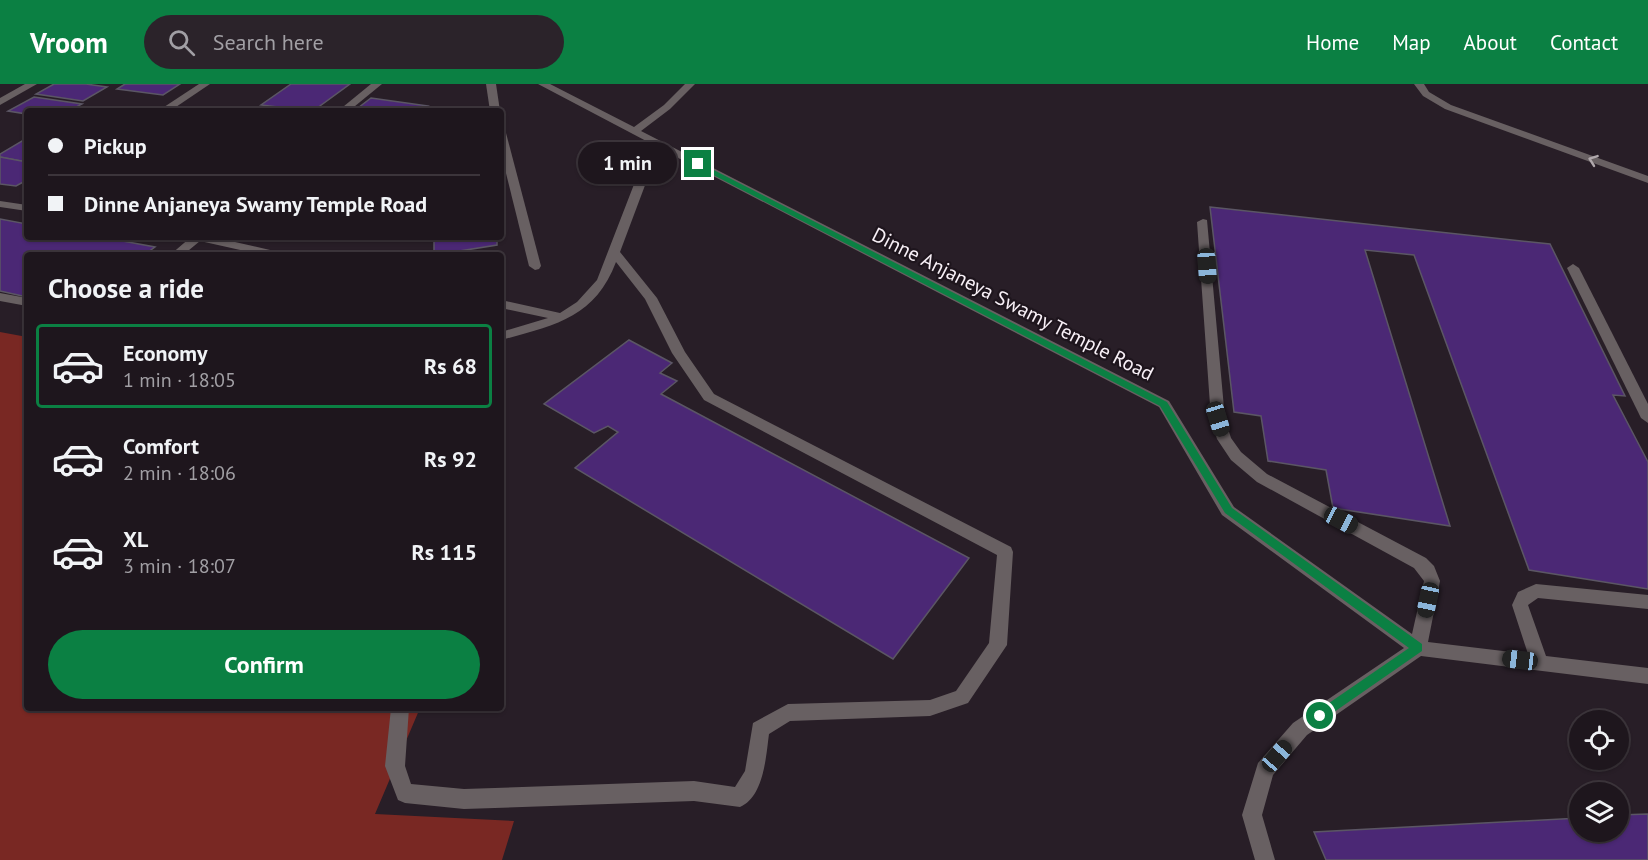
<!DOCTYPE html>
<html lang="en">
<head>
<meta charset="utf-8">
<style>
  body { margin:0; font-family:"PT Sans",sans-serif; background:#2b232a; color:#f1f3f6; height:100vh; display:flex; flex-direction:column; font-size:22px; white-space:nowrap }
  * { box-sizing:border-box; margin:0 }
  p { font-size:20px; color:#a19fa4 }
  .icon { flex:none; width:33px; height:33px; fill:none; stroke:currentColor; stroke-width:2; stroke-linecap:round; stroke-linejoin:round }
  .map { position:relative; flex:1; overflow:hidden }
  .side { position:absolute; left:24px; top:168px; width:480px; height:459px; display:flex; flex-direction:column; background:#1e161d; border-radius:6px; box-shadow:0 2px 4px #0004,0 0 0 2px #3c353b }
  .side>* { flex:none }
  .banner { position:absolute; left:24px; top:24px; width:480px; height:132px; border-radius:6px; box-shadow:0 2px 4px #0004,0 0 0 2px #3c353b; display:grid; align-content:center; height:132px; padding:0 24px; background:#1e161d }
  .fabs { position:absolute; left:1569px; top:626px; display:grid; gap:12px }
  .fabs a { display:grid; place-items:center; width:60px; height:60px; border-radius:50%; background:#1e161d; box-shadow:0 2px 4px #0004,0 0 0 2px #3c353b; font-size:30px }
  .end { position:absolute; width:27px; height:27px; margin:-14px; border:8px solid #0b8043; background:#fff; box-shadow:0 0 0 3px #fff }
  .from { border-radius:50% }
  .bubble { position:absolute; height:42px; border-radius:21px; background:#1e161d; box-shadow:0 2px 4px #0004,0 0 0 2px #3c353b; font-size:20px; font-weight:600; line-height:42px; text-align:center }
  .car { position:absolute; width:18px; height:36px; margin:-18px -9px; border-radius:8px; box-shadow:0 0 4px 2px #0007; background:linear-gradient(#222 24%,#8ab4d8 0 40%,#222 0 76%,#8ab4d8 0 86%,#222 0) }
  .banner b { display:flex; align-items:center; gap:21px; height:57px; font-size:22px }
  .banner b+b { border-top:2px solid #3c353b }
  .banner i { width:15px; height:15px; background:#f1f3f6 }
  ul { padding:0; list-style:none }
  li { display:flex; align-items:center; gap:18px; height:84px; margin:0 12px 9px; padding:0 12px; border:3px solid transparent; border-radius:6px }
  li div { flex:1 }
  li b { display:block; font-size:22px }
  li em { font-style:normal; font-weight:600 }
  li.selected { border-color:#0b8043 }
  li>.icon { width:54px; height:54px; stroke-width:1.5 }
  h2 { padding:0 24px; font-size:27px; line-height:72px }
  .action { display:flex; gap:12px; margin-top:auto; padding:12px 24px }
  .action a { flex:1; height:69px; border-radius:36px; background:#0b8043; color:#fff; font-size:24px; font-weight:600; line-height:69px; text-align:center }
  header { display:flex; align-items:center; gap:36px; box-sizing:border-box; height:84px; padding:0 30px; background:#0b8043; color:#fff }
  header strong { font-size:28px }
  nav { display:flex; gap:33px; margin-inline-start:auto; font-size:21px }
  .search { width:420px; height:54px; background:#2b232a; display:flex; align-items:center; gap:15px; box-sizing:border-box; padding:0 21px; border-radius:33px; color:#a19fa4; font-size:22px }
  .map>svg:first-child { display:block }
  .green { fill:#792823 }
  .building { fill:#4b2875; stroke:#5b5664; stroke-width:1.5 }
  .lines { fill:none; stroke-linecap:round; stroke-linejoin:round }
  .minor { fill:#686062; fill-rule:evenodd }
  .oneway { stroke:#b0a8ac }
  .route { fill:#0b8043 }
  .labels { text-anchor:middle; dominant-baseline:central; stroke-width:4.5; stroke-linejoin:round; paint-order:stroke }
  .street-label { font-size:20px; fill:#f8f0f7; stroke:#1e151d }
</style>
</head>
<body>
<header>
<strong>Vroom</strong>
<div class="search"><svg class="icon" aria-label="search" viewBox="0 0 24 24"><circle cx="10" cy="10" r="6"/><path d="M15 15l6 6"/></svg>Search here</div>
<nav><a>Home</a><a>Map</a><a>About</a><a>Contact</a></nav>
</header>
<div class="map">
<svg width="1648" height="776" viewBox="0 0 1648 776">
  <rect width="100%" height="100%" fill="#281e27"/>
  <path class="green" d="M0,248L27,253V624H420L375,730L514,737L502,776H0Z"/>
  <g class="building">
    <path d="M54,0H86L107,3L83,17L36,10Z"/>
    <path d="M125,0H180L163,11L117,5Z"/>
    <path d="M291,0H350L313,27L261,21Z"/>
    <path d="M34,13L82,20L69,27H27V30L8,27Z"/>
    <path d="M371,14L428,22L422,27H354Z"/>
    <path d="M27,54V78L0,73V70Z"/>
    <path d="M0,73L27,78V96L16,102L0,100Z"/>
    <path d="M1210,123L1550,160L1625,312L1613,311L1648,378V505L1529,486L1414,171L1365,166L1450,442L1333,424L1326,386L1268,377L1261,332L1234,328Z"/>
    <path d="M0,135L27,140V153H101L155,163L144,171H27V213L0,207Z"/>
    <path d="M434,153H497V161L434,171Z"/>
    <path d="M629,256L672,279L660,289L677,297L661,310L969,474L893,575L575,384L618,348L608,342L594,349L544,320Z"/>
    <path d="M1648,730V776H1326L1314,748L1580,734V747H1618V731Z"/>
  </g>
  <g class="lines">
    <g class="minor">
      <path d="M25,0H37L0,21V14Z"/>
      <path d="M199,0H210L170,27H158Z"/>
      <path d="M371,0H382L349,27H338Z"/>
      <path d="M486,0H496L500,27H490Z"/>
      <path d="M538,0H550L634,43L664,21L685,0H695L670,25L641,47L1169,317L1234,423L1412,550L1424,497L1414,484L1257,398L1231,376L1217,355L1211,335L1197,138L1203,135L1207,136L1225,335L1231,354L1241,368L1267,390L1426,474L1434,482L1440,497L1428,558L1528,570L1512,521L1518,508L1536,500L1648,511V525L1538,514L1528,521L1546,572L1648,584V600L1421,572L1307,651L1273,691L1262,731L1275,776H1255L1242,731L1258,679L1293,639L1404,564L1222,431L1159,323L659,64L620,168L657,214L685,268L714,310L1011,463L1013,468L1007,561L968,619L930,632L790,637L769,650C766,672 764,713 740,723L694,717L464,725L405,719L398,716L385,682L391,624H409L405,682L411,700L464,705L694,697L735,703L745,687L753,639L788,620L930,616L956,607L989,559L997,471L704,316L672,269L645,215L616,178C595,234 553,242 501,256V248L548,234L501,224V216L560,229L577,218L597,196L650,59Z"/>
      <path d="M1414,0H1424L1429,8L1451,21L1648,92V99L1445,25L1423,12Z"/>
      <path d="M501,46L506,49L541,182L539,185L535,186L529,182L501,69Z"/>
      <path d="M0,117L27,121V127L0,123Z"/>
      <path d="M191,153H213L283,169L285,171H263L200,157L183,171H170Z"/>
      <path d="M1573,180L1579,184L1648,320V339L1641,334L1567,184Z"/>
      <path d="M0,209L27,214V222L0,217Z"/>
    </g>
  </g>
  <defs><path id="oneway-chevron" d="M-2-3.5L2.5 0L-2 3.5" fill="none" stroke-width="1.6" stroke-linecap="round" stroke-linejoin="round" transform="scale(1.5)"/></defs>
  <use class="oneway" href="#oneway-chevron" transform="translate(1593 76) rotate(-160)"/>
  <path class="route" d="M698,78L1167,318L1232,424L1422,560V567L1324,635H1316V628L1409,564L1225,429L1160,322L696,82Z"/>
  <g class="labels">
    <g class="street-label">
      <text transform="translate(1013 220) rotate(27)">Dinne Anjaneya Swamy Temple Road</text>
    </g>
  </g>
</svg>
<div class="fabs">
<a><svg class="icon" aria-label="locate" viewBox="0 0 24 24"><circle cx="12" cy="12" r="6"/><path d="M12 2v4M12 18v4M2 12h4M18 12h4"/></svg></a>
<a><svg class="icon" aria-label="layers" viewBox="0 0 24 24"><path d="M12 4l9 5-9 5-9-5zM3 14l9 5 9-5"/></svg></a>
</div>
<i class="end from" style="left:1320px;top:632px"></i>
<i class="end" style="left:698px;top:80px"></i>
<div class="bubble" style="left:578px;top:58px;width:99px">1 min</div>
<i class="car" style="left:1207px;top:182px;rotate:176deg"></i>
<i class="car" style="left:1218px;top:335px;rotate:163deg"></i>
<i class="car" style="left:1341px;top:436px;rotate:118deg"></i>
<i class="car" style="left:1428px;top:516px;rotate:192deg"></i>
<i class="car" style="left:1520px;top:576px;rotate:277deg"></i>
<i class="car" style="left:1277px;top:672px;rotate:41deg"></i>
<div class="banner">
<b><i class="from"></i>Pickup</b>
<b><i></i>Dinne Anjaneya Swamy Temple Road</b>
</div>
<section class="side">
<h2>Choose a ride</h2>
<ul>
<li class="selected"><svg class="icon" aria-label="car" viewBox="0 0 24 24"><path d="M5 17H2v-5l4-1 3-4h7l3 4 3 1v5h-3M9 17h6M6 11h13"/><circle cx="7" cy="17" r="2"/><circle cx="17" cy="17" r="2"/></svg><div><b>Economy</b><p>1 min · 18:05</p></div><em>Rs 68</em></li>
<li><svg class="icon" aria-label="car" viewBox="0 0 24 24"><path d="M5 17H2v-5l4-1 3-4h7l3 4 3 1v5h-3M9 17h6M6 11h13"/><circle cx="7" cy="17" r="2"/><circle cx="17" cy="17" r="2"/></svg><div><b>Comfort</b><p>2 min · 18:06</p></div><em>Rs 92</em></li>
<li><svg class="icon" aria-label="car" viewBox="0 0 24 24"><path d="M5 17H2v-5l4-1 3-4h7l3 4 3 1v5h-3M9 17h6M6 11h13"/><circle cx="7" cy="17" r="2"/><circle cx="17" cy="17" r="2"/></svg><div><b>XL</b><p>3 min · 18:07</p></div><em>Rs 115</em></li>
</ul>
<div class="action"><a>Confirm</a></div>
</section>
</div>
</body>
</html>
